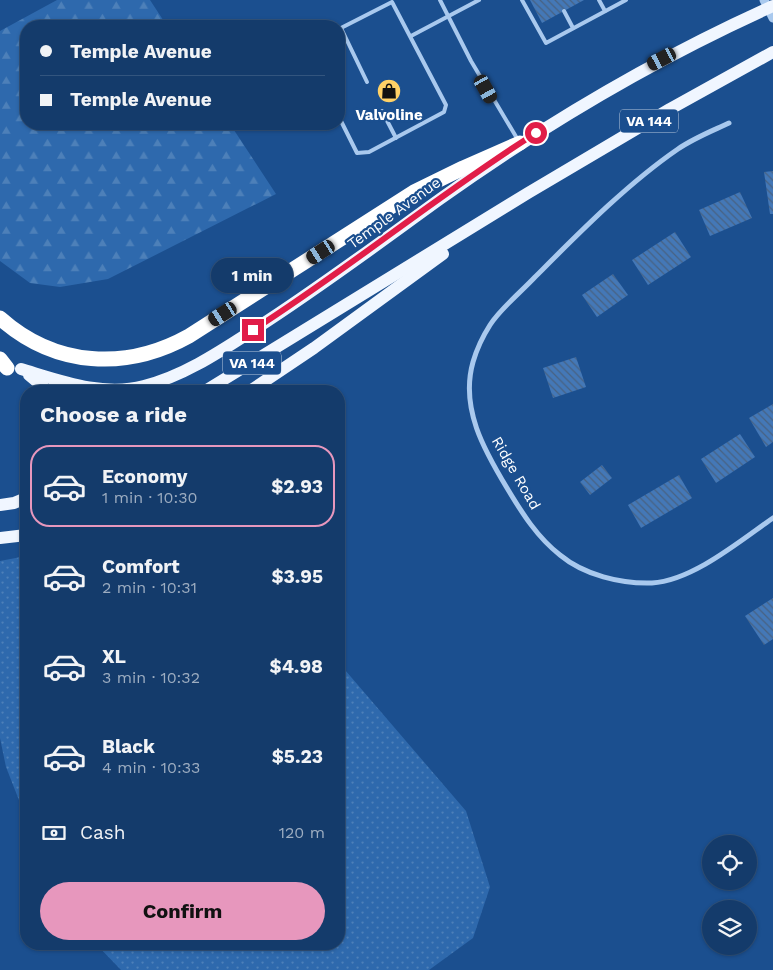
<!DOCTYPE html>
<html lang="en">
<head>
<meta charset="utf-8">
<style>
  body { margin:0; font-family:"Work Sans",sans-serif; background:#214673; color:#f1f3f6; height:100vh; display:flex; flex-direction:column; font-size:19px; white-space:nowrap }
  * { box-sizing:border-box; margin:0 }
  p { font-size:16px; color:#9dadc1 }
  .icon { flex:none; width:28px; height:28px; fill:none; stroke:currentColor; stroke-width:2; stroke-linecap:round; stroke-linejoin:round }
  .map { position:relative; flex:1; overflow:hidden }
  .details { position:absolute; left:20px; top:385px; width:325px; height:565px; display:flex; flex-direction:column; background:#143b6b; border-radius:20px; box-shadow:0 1px 4px #0004,0 0 0 1px #33557e }
  .details>* { flex:none }
  .guide { position:absolute; left:20px; top:20px; width:325px; height:110px; border-radius:20px; box-shadow:0 1px 4px #0004,0 0 0 1px #33557e; display:grid; align-content:center; height:110px; padding:0 20px; background:#143b6b }
  .buttons { position:absolute; left:702px; top:835px; display:grid; gap:10px }
  .buttons a { display:grid; place-items:center; width:55px; height:55px; border-radius:50%; background:#143b6b; box-shadow:0 1px 4px #0004,0 0 0 1px #33557e; font-size:25px }
  .end { position:absolute; width:22px; height:22px; margin:-11px; border:6px solid #e11d48; background:#fff; box-shadow:0 0 0 2px #fff }
  .from { border-radius:50% }
  .bubble { position:absolute; height:35px; border-radius:18px; background:#143b6b; box-shadow:0 1px 4px #0004,0 0 0 1px #33557e; font-size:16px; font-weight:700; line-height:35px; text-align:center }
  .car { position:absolute; width:15px; height:30px; margin:-15px -8px; border-radius:6px; box-shadow:0 0 4px 1px #0007; background:linear-gradient(#222 24%,#8ab4d8 0 40%,#222 0 76%,#8ab4d8 0 86%,#222 0) }
  .guide b { display:flex; align-items:center; gap:18px; height:48px; font-size:19px }
  .guide b+b { border-top:1px solid #33557e }
  .guide i { width:12px; height:12px; background:#f1f3f6 }
  ul { padding:0; list-style:none }
  li { display:flex; align-items:center; gap:15px; height:82px; margin:0 10px 8px; padding:0 10px; border:2px solid transparent; border-radius:20px }
  li div { flex:1 }
  li b { display:block; font-size:19px }
  li em { font-style:normal; font-weight:700 }
  li.current { border-color:#e797bd }
  li>.icon { width:45px; height:45px; stroke-width:1.5 }
  h2 { padding:0 20px; font-size:22px; line-height:60px }
  .pay { display:flex; align-items:center; gap:12px; height:55px; padding:0 20px; font-size:19px }
  .pay p { margin-inline-start:auto }
  .action { display:flex; gap:10px; margin-top:auto; padding:10px 20px }
  .action a { flex:1; height:58px; border-radius:30px; background:#e797bd; color:#111; font-size:20px; font-weight:700; line-height:58px; text-align:center }
  .map>svg:first-child { display:block }
  .grass { fill:url(#grass-dots) }
  .forest { fill:url(#forest-firs) }
  .building { fill:url(#building-back-hatch) }
  .lines { fill:none; stroke-linecap:round; stroke-linejoin:round }
  .service { stroke:#a9c9ee; stroke-width:4 }
  .minor { stroke:#a9c9ee; stroke-width:5 }
  .tertiary { stroke:#a9c9ee; stroke-width:9 }
  .primary { stroke:#f0f6ff; stroke-width:12 }
  .motorway { stroke:#fff; stroke-width:15 }
  .route { stroke:#e11d48; stroke-width:6 }
  .labels { text-anchor:middle; dominant-baseline:central; stroke-width:4.5; stroke-linejoin:round; paint-order:stroke }
  .shield { fill:#1b4f8f; stroke:#bbcadd; stroke-width:1 }
  .shield-label { font-size:14px; font-weight:bold; fill:#fff }
  .poi-label { font-size:15px; font-weight:bold; fill:#fff; stroke:#1b4f8f }
  .street-label { font-size:15px; fill:#fff; stroke:#1b4f8f }
</style>
</head>
<body>
<div class="map">
<svg width="773" height="970" viewBox="0 0 773 970">
  <defs>
    <pattern id="grass-dots" width="8" height="8" patternUnits="userSpaceOnUse" patternTransform="scale(1.25)"><rect width="8" height="8" fill="#2e69ad"/><path d="M2 2h.1M6 6h.1" fill="none" stroke="#4d80b9" stroke-width="1.8" stroke-linecap="round"/></pattern>
    <pattern id="forest-firs" width="22" height="20" patternUnits="userSpaceOnUse" patternTransform="scale(1.25)"><rect width="22" height="20" fill="#2e69ad"/><path d="M5 1l3.5 6h-7zM16 11l3.5 6h-7z" fill="#4d80b9"/></pattern>
    <pattern id="building-back-hatch" width="6" height="6" patternUnits="userSpaceOnUse" patternTransform="scale(1.25)"><rect width="6" height="6" fill="#4478b7"/><path d="M-1 5l2 2M0 0l6 6M5-1l2 2" fill="none" stroke="#486282"/></pattern>
  </defs>
  <rect width="100%" height="100%" fill="#1b4f8f"/>
  <g class="grass">
    <path d="M26,556V818L6,767L0,738V561Z"/>
    <path d="M339,663L466,811L490,887L473,938L429,970H121L96,944H339Z"/>
  </g>
  <path class="forest" d="M57,0H150L167,26H26V124H230L276,194L108,279L60,287L30,283L0,261V31Z"/>
  <g class="building">
    <path d="M530,0H584L542,23Z"/>
    <path d="M773,171V214H770L764,172Z"/>
    <path d="M740,192L752,218L710,236L699,210Z"/>
    <path d="M675,232L691,257L648,285L632,260Z"/>
    <path d="M613,274L628,295L597,317L582,295Z"/>
    <path d="M576,357L586,387L553,398L543,368Z"/>
    <path d="M773,404V442L766,447L749,418Z"/>
    <path d="M740,434L755,457L716,483L701,459Z"/>
    <path d="M602,465L612,478L590,495L580,482Z"/>
    <path d="M679,475L692,498L641,528L628,505Z"/>
    <path d="M773,598V639L764,645L745,616Z"/>
  </g>
  <g class="lines">
    <g class="service">
      <path d="M440,0L471,61L518,140"/>
      <path d="M522,0L546,43L626,0"/>
      <path d="M599,0L605,11"/>
      <path d="M564,11L573,28"/>
      <path d="M341,28L367,82"/>
      <path d="M339,29L392,2L446,105L444,112L369,152L357,153L339,117"/>
      <path d="M411,36L479,0"/>
      <path d="M382,111L396,138"/>
    </g>
    <path class="minor" d="M729,123C712,131 694,138 678,149C627,184 579,233 535,277C522,291 500,309 490,325C483,336 477,348 473,362C460,408 484,450 507,488C522,513 537,537 560,555C584,575 621,584 652,583C692,581 740,541 773,518"/>
    <path class="tertiary" d="M764,0L773,18"/>
    <g class="primary">
      <path d="M21,369C61,381 103,397 144,386C184,376 221,351 255,329C319,288 379,243 440,199C545,124 655,59 773,6"/>
      <path d="M29,375L48,391"/>
      <path d="M205,391L528,193L670,109L773,52"/>
      <path d="M250,391L314,348L443,254"/>
      <path d="M0,505L14,503L26,498"/>
      <path d="M0,538L26,535"/>
    </g>
    <g class="motorway">
      <path d="M0,318C55,367 126,371 189,336L414,192L463,168L520,143"/>
      <path d="M0,359L7,368"/>
    </g>
  </g>
  <g class="lines">
    <path class="route" d="M253,330C350,268 439,194 536,133"/>
  </g>
  <defs>
    <g id="shop-disc" transform="scale(1.25)"><circle r="9.5" fill="#ffd166" stroke="#1b4f8f"/><path d="M-5-2.5h2.3a2.7 3.5 0 0 1 5.4 0H5L5.5 6h-11ZM-1.5-2.5h3a1.5 2.3 0 0 0-3 0Z" fill="#111"/></g>
  </defs>
  <g fill-rule="evenodd">
    <use href="#shop-disc" x="389" y="91"/>
  </g>
  <g class="labels">
    <g class="shield">
      <rect x="620" y="109.5" width="58" height="23" rx="4"/>
      <rect x="223" y="351.5" width="58" height="23" rx="4"/>
    </g>
    <g class="shield-label">
      <text x="649" y="121">VA 144</text>
      <text x="252" y="363">VA 144</text>
    </g>
    <g class="poi-label">
      <text x="389" y="115">Valvoline</text>
    </g>
    <g class="street-label">
      <text transform="translate(394 213) rotate(-36)">Temple Avenue</text>
      <text transform="translate(516 473) rotate(60)">Ridge Road</text>
    </g>
  </g>
</svg>
<div class="buttons">
<a><svg class="icon" aria-label="locate" viewBox="0 0 24 24"><circle cx="12" cy="12" r="6"/><path d="M12 2v4M12 18v4M2 12h4M18 12h4"/></svg></a>
<a><svg class="icon" aria-label="layers" viewBox="0 0 24 24"><path d="M12 4l9 5-9 5-9-5zM3 14l9 5 9-5"/></svg></a>
</div>
<i class="end from" style="left:536px;top:133px"></i>
<i class="end" style="left:253px;top:330px"></i>
<div class="bubble" style="left:211px;top:258px;width:82px">1 min</div>
<i class="car" style="left:662px;top:59px;rotate:243deg"></i>
<i class="car" style="left:486px;top:89px;rotate:151deg"></i>
<i class="car" style="left:321px;top:252px;rotate:237deg"></i>
<i class="car" style="left:223px;top:314px;rotate:238deg"></i>
<div class="guide">
<b><i class="from"></i>Temple Avenue</b>
<b><i></i>Temple Avenue</b>
</div>
<section class="details">
<h2>Choose a ride</h2>
<ul>
<li class="current"><svg class="icon" aria-label="car" viewBox="0 0 24 24"><path d="M5 17H2v-5l4-1 3-4h7l3 4 3 1v5h-3M9 17h6M6 11h13"/><circle cx="7" cy="17" r="2"/><circle cx="17" cy="17" r="2"/></svg><div><b>Economy</b><p>1 min · 10:30</p></div><em>$2.93</em></li>
<li><svg class="icon" aria-label="car" viewBox="0 0 24 24"><path d="M5 17H2v-5l4-1 3-4h7l3 4 3 1v5h-3M9 17h6M6 11h13"/><circle cx="7" cy="17" r="2"/><circle cx="17" cy="17" r="2"/></svg><div><b>Comfort</b><p>2 min · 10:31</p></div><em>$3.95</em></li>
<li><svg class="icon" aria-label="car" viewBox="0 0 24 24"><path d="M5 17H2v-5l4-1 3-4h7l3 4 3 1v5h-3M9 17h6M6 11h13"/><circle cx="7" cy="17" r="2"/><circle cx="17" cy="17" r="2"/></svg><div><b>XL</b><p>3 min · 10:32</p></div><em>$4.98</em></li>
<li><svg class="icon" aria-label="car" viewBox="0 0 24 24"><path d="M5 17H2v-5l4-1 3-4h7l3 4 3 1v5h-3M9 17h6M6 11h13"/><circle cx="7" cy="17" r="2"/><circle cx="17" cy="17" r="2"/></svg><div><b>Black</b><p>4 min · 10:33</p></div><em>$5.23</em></li>
</ul>
<div class="pay"><svg class="icon" aria-label="cash" viewBox="0 0 24 24"><path d="M3 7h18v10H3z"/><circle cx="12" cy="12" r="2"/></svg>Cash<p>120 m</p></div>
<div class="action"><a>Confirm</a></div>
</section>
</div>
</body>
</html>
